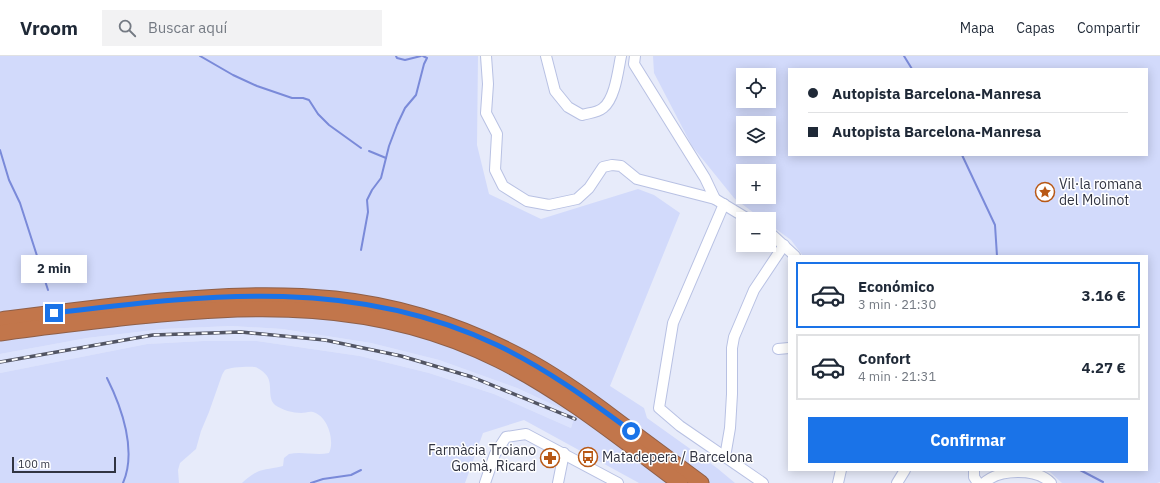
<!DOCTYPE html>
<html lang="es">
<head>
<meta charset="utf-8">
<style>
  body { margin:0; font-family:"IBM Plex Sans",sans-serif; background:#f2f2f3; color:#1f2937; height:100vh; display:flex; flex-direction:column; font-size:15px; white-space:nowrap }
  * { box-sizing:border-box; margin:0 }
  p { font-size:13px; color:#747a83 }
  .icon { flex:none; width:22px; height:22px; fill:none; stroke:currentColor; stroke-width:2; stroke-linecap:round; stroke-linejoin:round }
  .map { position:relative; flex:1; overflow:hidden }
  .side { position:absolute; left:788px; top:199px; width:360px; height:216px; display:flex; flex-direction:column; background:#fff; border-radius:0px; box-shadow:0 2px 10px #0003 }
  .side>* { flex:none }
  .banner { position:absolute; left:788px; top:12px; width:360px; height:88px; border-radius:0px; box-shadow:0 2px 10px #0003; display:grid; align-content:center; height:88px; padding:0 20px; background:#fff }
  .tools { position:absolute; left:736px; top:12px; display:grid; gap:8px }
  .tools a { display:grid; place-items:center; width:40px; height:40px; border-radius:0px; background:#fff; box-shadow:0 2px 10px #0003; font-size:20px }
  .scale { position:absolute; left:12px; bottom:10px; width:104px; box-sizing:border-box; padding-left:4px; border:2px solid #313442; border-top:0; font-size:11px; line-height:14px; white-space:nowrap; color:#313442; -webkit-text-stroke:3px #fff; paint-order:stroke }
  .end { position:absolute; width:18px; height:18px; margin:-9px; border:5px solid #1a73e8; background:#fff; box-shadow:0 0 0 2px #fff }
  .from { border-radius:50% }
  .bubble { position:absolute; height:28px; border-radius:0px; background:#fff; box-shadow:0 2px 10px #0003; font-size:13px; font-weight:800; line-height:28px; text-align:center }
  .banner b { display:flex; align-items:center; gap:14px; height:38px; font-size:15px }
  .banner b+b { border-top:1px solid #e0e1e3 }
  .banner i { width:10px; height:10px; background:#1f2937 }
  ul { padding:7px 0 0; list-style:none }
  li { display:flex; align-items:center; gap:12px; height:66px; margin:0 8px 6px; padding:0 12px; border:2px solid #e0e1e3; border-radius:0px }
  li div { flex:1 }
  li b { display:block; font-size:15px }
  li em { font-style:normal; font-weight:800 }
  li.on { border-color:#1a73e8 }
  li>.icon { width:36px; height:36px; stroke-width:1.5 }
  .cta { display:flex; gap:8px; margin-top:auto; padding:8px 20px }
  .cta a { flex:1; height:46px; border-radius:0px; background:#1a73e8; color:#fff; font-size:16px; font-weight:800; line-height:46px; text-align:center }
  header { display:flex; align-items:center; gap:24px; box-sizing:border-box; height:56px; padding:0 20px; background:#fff; border-bottom:1px solid #e0e1e3 }
  header strong { font-size:19px }
  nav { display:flex; gap:22px; margin-inline-start:auto; font-size:14px }
  .search { width:280px; height:36px; background:#f2f2f3; display:flex; align-items:center; gap:10px; box-sizing:border-box; padding:0 14px; border-radius:0px; color:#747a83; font-size:15px }
  .map>svg:first-child { display:block }
  .built { fill:#dce3fd }
  .green { fill:#d2dafb; fill-rule:evenodd }
  .lines { fill:none; stroke-linecap:round; stroke-linejoin:round }
  .stream { stroke:#7a8ad9; stroke-width:2 }
  .minor-casing { stroke:#b8c1e3; stroke-width:12 }
  .highway-casing { stroke:#8f5f48; stroke-width:17 }
  .minor { stroke:#fff; stroke-width:10 }
  .highway { stroke:#c2764b; stroke-width:15 }
  .rail-casing { stroke:#525563; stroke-width:3.5 }
  .rail { stroke:#fff; stroke-width:2; stroke-dasharray:6; stroke-linecap:butt }
  .route { stroke:#1a73e8; stroke-width:5 }
  .labels { text-anchor:middle; dominant-baseline:central; stroke-width:3; stroke-linejoin:round; paint-order:stroke }
  .poi-label { font-size:14px; fill:#313442; stroke:#fff; text-anchor:start }
</style>
</head>
<body>
<header>
<strong>Vroom</strong>
<div class="search"><svg class="icon" aria-label="search" viewBox="0 0 24 24"><circle cx="10" cy="10" r="6"/><path d="M15 15l6 6"/></svg>Buscar aquí</div>
<nav><a>Mapa</a><a>Capas</a><a>Compartir</a></nav>
</header>
<div class="map">
<svg width="1160" height="427" viewBox="0 0 1160 427">
  <rect width="100%" height="100%" fill="#e7ebfa"/>
  <path class="built" d="M231,270L282,273L371,287L439,304L517,332L575,359L571,372L494,338L429,317L360,300L257,285H203L147,288L0,317V298L87,282L163,273Z"/>
  <g class="green">
    <path d="M0,0H478L477,89L489,138L541,163L638,133L654,139L680,157L610,330L644,352L647,362L717,412L735,427H639L524,364L483,377L465,427H242C260,411 262,415 283,410L284,402L289,398C302,395 316,400 329,397C335,385 328,360 313,356C309,355 305,357 301,357C293,357 282,354 275,349C267,342 273,329 267,320C265,317 259,312 255,311C250,310 229,311 225,314C224,315 223,317 222,319L209,356L201,375L196,393L180,407L178,414L179,427H0V317L147,288L203,285H257L360,300L429,317L494,338L571,372L575,359L517,332L439,304L371,287L282,273L231,270L163,273L87,282L0,298Z"/>
    <path d="M653,0H1160V426L1157,427H1062L1050,416L1042,414H1147V200H803L791,184L769,168V163H762L734,142L692,90L654,17ZM789,13H1147V99H789ZM743,19H769V45H743ZM743,67H769V93H743ZM743,115H769V141H743Z"/>
  </g>
  <g class="lines">
    <g class="stream">
      <path d="M200,0L233,19L257,30L292,42H303L309,44L318,58L329,69L361,92"/>
      <path d="M396,0L397,2L405,4L421,0"/>
      <path d="M904,0L912,13"/>
      <path d="M0,94L9,124L20,147L48,234"/>
      <path d="M369,95L386,102"/>
      <path d="M962,99L995,169L997,200"/>
      <path d="M361,194L368,156L367,144L372,134L381,122L389,90L397,69L405,52L416,39L424,8L427,2L423,0"/>
      <path d="M107,322C122,352 137,395 123,427"/>
      <path d="M1080,414L1103,426"/>
      <path d="M311,427L323,423L351,419L361,414"/>
    </g>
    <g class="minor-casing">
      <g id="minor">
        <path d="M486,0L488,28L486,57L497,78L495,114L503,130L527,145L549,149L577,143L589,132L603,111L612,109L621,110L637,123L715,143L748,163"/>
        <path d="M546,0L555,35L568,51L582,59C588,57 597,57 603,52C615,43 618,15 621,0"/>
        <path d="M635,0L634,8L705,122L715,143"/>
        <path d="M724,148L673,267L659,352L680,370L763,427"/>
        <path d="M769,176L795,200"/>
        <path d="M778,293L789,292"/>
        <path d="M725,401L730,372L732,338V292L734,281L754,234L784,189"/>
        <path d="M974,414V421L978,427"/>
        <path d="M485,427L495,398L506,381L526,378L618,427"/>
        <path d="M558,427L564,397"/>
        <path d="M838,427L841,414"/>
        <path d="M897,427L905,414"/>
        <path d="M984,427C999,413 1036,412 1051,427"/>
      </g>
    </g>
    <g class="highway-casing">
      <g id="highway">
        <path d="M0,264C54,257 107,250 161,245C219,240 277,237 335,243C400,250 464,271 521,301C555,319 586,341 616,364C644,385 673,406 701,427"/>
        <path d="M0,277C40,271 80,267 120,262C252,248 376,242 499,304C565,337 621,383 680,427"/>
      </g>
    </g>
    <use href="#minor" class="minor"/>
    <use href="#highway" class="highway"/>
    <g class="rail-casing">
      <path id="rail" d="M0,306L153,279L241,276L325,284L401,300L472,321L575,363"/>
    </g>
    <use href="#rail" class="rail"/>
  </g>
  <g class="lines">
    <path class="route" d="M54,257C207,239 352,220 497,289C545,312 588,343 631,375"/>
  </g>
  <defs>
    <g id="sight-ring" transform="scale(1)"><circle r="9.5" fill="#fff" stroke="#b85815" stroke-width="1.5"/><path d="M0-6L1.8-2.2L6-1.7L2.9 1.2L3.7 5.4L0 3.3L-3.7 5.4L-2.9 1.2L-6-1.7L-1.8-2.2Z" fill="#b85815"/></g>
    <g id="bus-ring" transform="scale(1)"><circle r="9.5" fill="#fff" stroke="#b85815" stroke-width="1.5"/><path d="M-5-6H5V4H4V6H2V4H-2V6H-4V4H-5ZM-3.5-4V0h7V-4ZM-3.5 1.2v1.5H-2V1.2ZM2 1.2v1.5H3.5V1.2Z" fill="#b85815"/></g>
    <g id="pharmacy-ring" transform="scale(1)"><circle r="9.5" fill="#fff" stroke="#b85815" stroke-width="1.5"/><path d="M-2-6h4v4h4v4h-4v4h-4v-4h-4v-4h4Z" fill="#b85815"/></g>
  </defs>
  <g fill-rule="evenodd">
    <use href="#sight-ring" x="1045" y="136"/>
    <use href="#bus-ring" x="588" y="401"/>
    <use href="#pharmacy-ring" x="550" y="402"/>
  </g>
  <g class="labels">
    <g class="poi-label">
      <text x="1059" y="128">Vil·la romana<tspan x="1059" dy="16">del Molinot</tspan></text>
      <text x="536" y="394" text-anchor="end">Farmàcia Troiano<tspan x="536" dy="16">Gomà, Ricard</tspan></text>
      <text x="602" y="401">Matadepera / Barcelona</text>
    </g>
  </g>
</svg>
<div class="tools">
<a><svg class="icon" aria-label="locate" viewBox="0 0 24 24"><circle cx="12" cy="12" r="6"/><path d="M12 2v4M12 18v4M2 12h4M18 12h4"/></svg></a>
<a><svg class="icon" aria-label="layers" viewBox="0 0 24 24"><path d="M12 4l9 5-9 5-9-5zM3 14l9 5 9-5"/></svg></a>
<a>+</a>
<a>−</a>
</div>
<div class="scale">100 m</div>
<i class="end from" style="left:631px;top:375px"></i>
<i class="end" style="left:54px;top:257px"></i>
<div class="bubble" style="left:21px;top:199px;width:66px">2 min</div>
<div class="banner">
<b><i class="from"></i>Autopista Barcelona-Manresa</b>
<b><i></i>Autopista Barcelona-Manresa</b>
</div>
<section class="side">
<ul>
<li class="on"><svg class="icon" aria-label="car" viewBox="0 0 24 24"><path d="M5 17H2v-5l4-1 3-4h7l3 4 3 1v5h-3M9 17h6M6 11h13"/><circle cx="7" cy="17" r="2"/><circle cx="17" cy="17" r="2"/></svg><div><b>Económico</b><p>3 min · 21:30</p></div><em>3.16 €</em></li>
<li><svg class="icon" aria-label="car" viewBox="0 0 24 24"><path d="M5 17H2v-5l4-1 3-4h7l3 4 3 1v5h-3M9 17h6M6 11h13"/><circle cx="7" cy="17" r="2"/><circle cx="17" cy="17" r="2"/></svg><div><b>Confort</b><p>4 min · 21:31</p></div><em>4.27 €</em></li>
</ul>
<div class="cta"><a>Confirmar</a></div>
</section>
</div>
</body>
</html>
